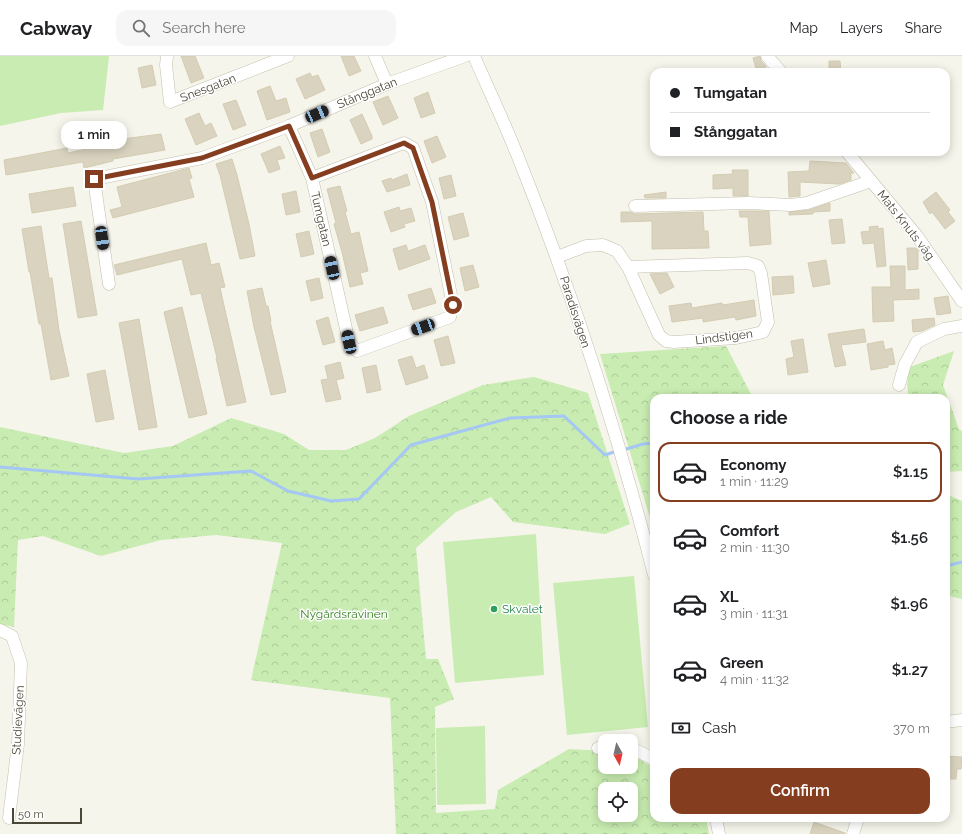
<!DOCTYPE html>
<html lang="en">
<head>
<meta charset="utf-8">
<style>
  body { margin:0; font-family:Raleway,sans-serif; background:#f6f6f6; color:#202124; height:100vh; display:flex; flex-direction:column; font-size:15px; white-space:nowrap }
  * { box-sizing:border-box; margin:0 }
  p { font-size:13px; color:#757577 }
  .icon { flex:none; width:22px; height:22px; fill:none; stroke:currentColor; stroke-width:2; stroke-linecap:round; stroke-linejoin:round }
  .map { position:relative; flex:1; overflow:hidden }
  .panel { position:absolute; left:650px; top:338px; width:300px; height:428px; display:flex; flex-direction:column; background:#fff; border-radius:12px; box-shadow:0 2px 10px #0003 }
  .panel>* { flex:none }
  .banner { position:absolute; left:650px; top:12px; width:300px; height:88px; border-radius:12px; box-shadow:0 2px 10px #0003; display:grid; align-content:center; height:88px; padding:0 20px; background:#fff }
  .needle { width:26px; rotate:172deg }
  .controls { position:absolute; left:598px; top:678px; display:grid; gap:8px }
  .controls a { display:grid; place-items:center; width:40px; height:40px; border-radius:8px; background:#fff; box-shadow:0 2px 10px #0003; font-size:20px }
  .scale { position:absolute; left:12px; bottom:10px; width:70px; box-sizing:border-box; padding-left:4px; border:2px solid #4b4738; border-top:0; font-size:11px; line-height:14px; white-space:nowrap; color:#4b4738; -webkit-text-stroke:3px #fff; paint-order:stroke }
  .end { position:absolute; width:18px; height:18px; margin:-9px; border:5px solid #843e1f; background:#fff; box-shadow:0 0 0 2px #fff }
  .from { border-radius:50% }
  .bubble { position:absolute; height:28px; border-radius:12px; background:#fff; box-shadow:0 2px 10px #0003; font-size:13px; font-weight:600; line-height:28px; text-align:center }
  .car { position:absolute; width:12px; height:24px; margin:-12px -6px; border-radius:5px; box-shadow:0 0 3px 1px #0007; background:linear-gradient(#222 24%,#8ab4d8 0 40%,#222 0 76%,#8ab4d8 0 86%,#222 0) }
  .banner b { display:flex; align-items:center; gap:14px; height:38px; font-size:15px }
  .banner b+b { border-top:1px solid #e0e0e0 }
  .banner i { width:10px; height:10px; background:#202124 }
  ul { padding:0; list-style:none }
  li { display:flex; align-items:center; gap:12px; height:60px; margin:0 8px 6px; padding:0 12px; border:2px solid transparent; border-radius:12px }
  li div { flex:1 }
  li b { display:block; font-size:15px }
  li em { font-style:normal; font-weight:600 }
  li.selected { border-color:#843e1f }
  li>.icon { width:36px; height:36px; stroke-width:1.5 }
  h2 { padding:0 20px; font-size:18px; line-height:48px }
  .pay { display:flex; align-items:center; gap:10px; height:44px; padding:0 20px; font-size:15px }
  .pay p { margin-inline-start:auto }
  .primary-button { display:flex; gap:8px; margin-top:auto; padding:8px 20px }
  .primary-button a { flex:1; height:46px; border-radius:12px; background:#843e1f; color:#fff; font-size:16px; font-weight:600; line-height:46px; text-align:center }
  header { display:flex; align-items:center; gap:24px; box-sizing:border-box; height:56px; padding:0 20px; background:#fff; border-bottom:1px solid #e0e0e0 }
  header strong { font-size:19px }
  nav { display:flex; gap:22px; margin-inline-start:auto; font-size:14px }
  .search { width:280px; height:36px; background:#f6f6f6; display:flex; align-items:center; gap:10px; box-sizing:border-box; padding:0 14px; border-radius:12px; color:#757577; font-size:15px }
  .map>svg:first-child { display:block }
  .green { fill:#c8ecb1 }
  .forest { fill:url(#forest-crowns); fill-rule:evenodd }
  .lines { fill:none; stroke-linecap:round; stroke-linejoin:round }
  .stream { stroke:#a4c7f5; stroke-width:3 }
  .building { fill:#d9d3bf; stroke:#d4ccb2 }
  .minor-casing { stroke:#c3bfac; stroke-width:13 }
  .minor { stroke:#fff; stroke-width:12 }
  .route { stroke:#843e1f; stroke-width:5 }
  .leisure-dot { fill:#2e9e5b; stroke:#fff; stroke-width:1.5 }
  .labels { text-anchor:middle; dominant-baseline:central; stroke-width:3; stroke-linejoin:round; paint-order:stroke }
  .street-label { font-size:12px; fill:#4b4738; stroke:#fff }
  .leisure-label { font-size:12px; fill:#27864d; stroke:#fff; text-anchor:start }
  .park-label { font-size:12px; fill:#398226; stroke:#fff }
</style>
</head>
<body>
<header>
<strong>Cabway</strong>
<div class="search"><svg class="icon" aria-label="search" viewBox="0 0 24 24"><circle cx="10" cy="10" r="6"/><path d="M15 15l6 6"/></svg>Search here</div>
<nav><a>Map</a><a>Layers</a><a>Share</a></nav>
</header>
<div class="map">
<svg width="962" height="778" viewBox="0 0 962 778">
  <defs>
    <pattern id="forest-crowns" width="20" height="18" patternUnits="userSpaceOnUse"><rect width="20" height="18" fill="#c8ecb1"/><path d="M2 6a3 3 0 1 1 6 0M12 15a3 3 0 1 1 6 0" fill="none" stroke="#adcc99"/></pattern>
  </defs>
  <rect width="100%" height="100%" fill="#f6f5eb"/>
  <g class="green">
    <path d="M0,0H109L103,54L61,57L0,70Z"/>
    <path d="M536,478L544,619L455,627L443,486Z"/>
    <path d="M634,520L648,671L567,679L553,527Z"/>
    <path d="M485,670L486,748L437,749L436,672Z"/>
  </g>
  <g class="forest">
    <path d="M726,290L753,342H654V468H652L600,298Z"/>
    <path d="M954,295L943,329L959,373L962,375V415L946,416V342H908L907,312Z"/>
    <path d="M534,321L588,337L630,468L605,478L513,466L491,441L456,456L416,492L426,603H438L454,643L435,651L436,757L495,753L498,734L569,693L605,695V711H631V698L654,712V762H706L709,778H396L390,642L251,624L282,487L216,479L161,484L101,500L43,480L18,484L14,571L0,568V371L124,397L173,390L231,362L284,378L309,394H346L375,382L409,360L483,329ZM605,733H631V759H605Z"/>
    <path d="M946,438L962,445V543L949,540L946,547Z"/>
  </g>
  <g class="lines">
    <g class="stream">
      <path d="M623,394L643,388L654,387"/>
      <path d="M0,411L138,423L251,415L288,435L331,445L359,443L411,389L510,362L564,360L605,399L617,395"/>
      <path d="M946,510L962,506"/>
    </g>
  </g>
  <g class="building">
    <path d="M181,0H195L204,22L191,27Z"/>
    <path d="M341,0H354L361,15L349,20Z"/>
    <path d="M760,0L761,5L765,9L767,16H757L753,2Z"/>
    <path d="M829,5H840L841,16H829Z"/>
    <path d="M152,9L156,29L142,32L138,12Z"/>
    <path d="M310,17L312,21L318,19L325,34L305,43L296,23Z"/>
    <path d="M270,30L276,45L286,42L290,56L267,64L257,35Z"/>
    <path d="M428,36L435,57L421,62L414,42Z"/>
    <path d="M388,40L398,62L383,69L373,46Z"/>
    <path d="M236,44L246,69L233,74L223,48Z"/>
    <path d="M199,57L205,70L211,67L217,80L196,89L185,63Z"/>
    <path d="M362,58L372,80V83L361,88L350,64Z"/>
    <path d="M322,73L330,96L318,101L310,77Z"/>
    <path d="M161,78L165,94L113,103V105L84,112L83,106L6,119L4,104L67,92L68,97L114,87V85L130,82Z"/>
    <path d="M437,80L446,101L432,107L424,85Z"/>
    <path d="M280,90L285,102L277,104L280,113L269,117L261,98Z"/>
    <path d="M232,103L237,119L249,168L255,200L240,203L220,119L216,108Z"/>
    <path d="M810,105L846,107L854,117H851V124L839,128L800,126V140L789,141L788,116L809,115Z"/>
    <path d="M189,112L192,122L189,123L194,141L113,162L110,154L122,151L117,131Z"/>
    <path d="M732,114H748V140H733V132L713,133V119L733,118Z"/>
    <path d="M407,118L410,129L387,136L382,125L391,122L392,124Z"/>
    <path d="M451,119L456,140L444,143L439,122Z"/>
    <path d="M340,130L347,155L345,156L351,178L359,176L368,215L360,217L363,228L350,231L342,196L334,168L336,167L327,133Z"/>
    <path d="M73,131L76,150L32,157L29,138Z"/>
    <path d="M296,135L300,156L286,159L282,138Z"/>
    <path d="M666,136V142H645L644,139Z"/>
    <path d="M936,136L950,154L948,156L955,165L945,173L932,156L930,158L923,146Z"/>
    <path d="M830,147V155L813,156V158L789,159V156L809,154Z"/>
    <path d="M399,151L400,155L411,152L415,165L404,168L405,171L391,176L384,156Z"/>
    <path d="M739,155H769L771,188L750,190L748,161H740Z"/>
    <path d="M621,156H630L635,158L703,156L704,175H708L709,192L652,193V165L621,166Z"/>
    <path d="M463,157L469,180L454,184L448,161Z"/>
    <path d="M842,163L845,187L832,188L829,164Z"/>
    <path d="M81,165L97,259L78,262L63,168Z"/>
    <path d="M41,170L49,222H52L59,274L69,320L51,324L41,268H39L30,216H29L22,173Z"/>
    <path d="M878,170V173L883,172L886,210L877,211L874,187L863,188L861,176L870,175L869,171Z"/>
    <path d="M309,175L314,198L301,201L296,178Z"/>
    <path d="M206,187L211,209L219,207L225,231L220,232L246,346L227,350L216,302H217L201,237L191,239L182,203L117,219L114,209Z"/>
    <path d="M406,189L408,195L425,189L430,203L399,214L393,193Z"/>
    <path d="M907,192H916L918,194V213L908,214Z"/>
    <path d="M826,204L830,228L813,231L808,207Z"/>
    <path d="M473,209L479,231L465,235L460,212Z"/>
    <path d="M890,210H905V234L919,233V243L893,244L894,265L873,266L872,231H891Z"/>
    <path d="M667,217L674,231L660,238L650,218Z"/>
    <path d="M793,220L794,237L773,239L772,221Z"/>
    <path d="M319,222L323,242L311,245L306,225Z"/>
    <path d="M262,232L266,250H268L271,265H270L286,336L271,339L254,271L247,235Z"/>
    <path d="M431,232L436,247L413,254L408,239Z"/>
    <path d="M948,240L951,257L937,259L934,242Z"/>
    <path d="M754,244L756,260L736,264L735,261L703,266V262L672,266L669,250L691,247L692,252L722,247L723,249Z"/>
    <path d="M182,251L207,358L189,362L164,256Z"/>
    <path d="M383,251L388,267L360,275L355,259Z"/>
    <path d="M328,261L335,286L323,289L316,265Z"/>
    <path d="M934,262L935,269L922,275L913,276L912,264Z"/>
    <path d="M139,263L157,371L139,374L119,267Z"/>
    <path d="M864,273L866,286L841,289L846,309L835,311L828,278Z"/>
    <path d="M448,280L455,307L441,310L434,284Z"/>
    <path d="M803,283L808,316L788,319L786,303L794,301L791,285Z"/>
    <path d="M883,285L885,294L892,292L895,308L888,309V311L871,314L867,288Z"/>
    <path d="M412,300L416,312L424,309L428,322L406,329L398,304Z"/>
    <path d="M340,306L344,322L336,324L341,343L326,346L321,324L328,323L325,310Z"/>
    <path d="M376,309L381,334L367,337L362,312Z"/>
    <path d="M105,314L114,363L96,366L87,318Z"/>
    <path d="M946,700L962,701L961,713H957L956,723H946Z"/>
    <path d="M814,766L845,777V778H810Z"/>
  </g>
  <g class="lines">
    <g class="minor-casing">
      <g id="minor">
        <path d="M167,0L166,9L170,46L288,0"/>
        <path d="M375,0L387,28"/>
        <path d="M474,0C490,37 508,74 522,111C575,244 619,381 654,519"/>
        <path d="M767,0L781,16"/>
        <path d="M289,70L312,122L404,87L413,92L432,146L453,249L450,261L357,295L349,286L312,122"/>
        <path d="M847,96L917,180L962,245"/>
        <path d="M635,150L749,147L791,149L807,147L871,125"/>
        <path d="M557,201L586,190L603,189L617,195L628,211L659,279L666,285L674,286L736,282L763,276L768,266L761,217L758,210L748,207L628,211"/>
        <path d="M109,228L94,123L202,102L289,70L387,28L465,0"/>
        <path d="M899,329L905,308L917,286L944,273L962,270"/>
        <path d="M0,574L12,580L21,607L18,688L9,762"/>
        <path d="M946,666L962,664"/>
        <path d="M598,692L605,691"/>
        <path d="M631,692L652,702L654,704"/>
        <path d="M716,762L719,778"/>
        <path d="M853,778L858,762"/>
      </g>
    </g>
    <use href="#minor" class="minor"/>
  </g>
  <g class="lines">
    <path class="route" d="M94,123L202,102L289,70L312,122L404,87L413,92L432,146L453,249"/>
  </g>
  <circle class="leisure-dot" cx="494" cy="553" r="4"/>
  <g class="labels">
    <g class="street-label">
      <text transform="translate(208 32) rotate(-21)">Snesgatan</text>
      <text transform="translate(367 37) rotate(-22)">Stånggatan</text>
      <text transform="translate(321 163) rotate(77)">Tumgatan</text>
      <text transform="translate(906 169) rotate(52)">Mats Knuts väg</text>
      <text transform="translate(575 256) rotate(72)">Paradisvägen</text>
      <text transform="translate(724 281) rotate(-7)">Lindstigen</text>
      <text transform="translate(18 664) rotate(-87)">Studievägen</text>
    </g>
    <g class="leisure-label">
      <text x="502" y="553">Skvalet</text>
    </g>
    <g class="park-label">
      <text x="344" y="558">Nygårdsravinen</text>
    </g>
  </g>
</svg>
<div class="controls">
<a><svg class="needle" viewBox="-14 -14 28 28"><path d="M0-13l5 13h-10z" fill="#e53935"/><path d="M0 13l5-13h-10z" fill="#757577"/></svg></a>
<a><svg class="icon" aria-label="locate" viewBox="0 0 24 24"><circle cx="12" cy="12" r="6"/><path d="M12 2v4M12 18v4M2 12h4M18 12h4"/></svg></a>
</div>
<div class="scale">50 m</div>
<i class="end from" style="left:453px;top:249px"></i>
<i class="end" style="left:94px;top:123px"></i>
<div class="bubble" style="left:61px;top:65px;width:66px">1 min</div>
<i class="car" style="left:317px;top:58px;rotate:67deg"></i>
<i class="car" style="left:102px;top:182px;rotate:172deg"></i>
<i class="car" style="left:332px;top:212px;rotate:348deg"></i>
<i class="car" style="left:423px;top:271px;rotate:250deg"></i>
<i class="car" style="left:349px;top:286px;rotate:348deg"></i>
<div class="banner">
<b><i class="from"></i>Tumgatan</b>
<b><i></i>Stånggatan</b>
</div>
<section class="panel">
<h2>Choose a ride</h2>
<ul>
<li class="selected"><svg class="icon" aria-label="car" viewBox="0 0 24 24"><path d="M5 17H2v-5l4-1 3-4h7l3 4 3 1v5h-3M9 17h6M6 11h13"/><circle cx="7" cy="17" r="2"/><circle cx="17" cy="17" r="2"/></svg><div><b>Economy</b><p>1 min · 11:29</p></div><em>$1.15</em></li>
<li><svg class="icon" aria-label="car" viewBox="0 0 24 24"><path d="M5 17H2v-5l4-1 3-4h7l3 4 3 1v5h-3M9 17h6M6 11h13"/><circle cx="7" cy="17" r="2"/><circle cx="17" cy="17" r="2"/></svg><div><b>Comfort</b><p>2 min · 11:30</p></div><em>$1.56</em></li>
<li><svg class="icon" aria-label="car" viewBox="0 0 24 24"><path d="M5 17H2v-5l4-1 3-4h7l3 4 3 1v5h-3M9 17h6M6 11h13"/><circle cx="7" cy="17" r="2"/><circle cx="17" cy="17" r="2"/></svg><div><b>XL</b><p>3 min · 11:31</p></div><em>$1.96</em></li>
<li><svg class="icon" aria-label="car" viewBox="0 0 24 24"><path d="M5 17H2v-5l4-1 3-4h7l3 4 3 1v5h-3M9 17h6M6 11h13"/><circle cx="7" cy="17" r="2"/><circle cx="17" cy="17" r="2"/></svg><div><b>Green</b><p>4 min · 11:32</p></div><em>$1.27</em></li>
</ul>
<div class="pay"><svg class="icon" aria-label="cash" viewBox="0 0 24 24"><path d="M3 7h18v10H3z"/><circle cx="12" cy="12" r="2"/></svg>Cash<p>370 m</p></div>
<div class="primary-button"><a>Confirm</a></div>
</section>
</div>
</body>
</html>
